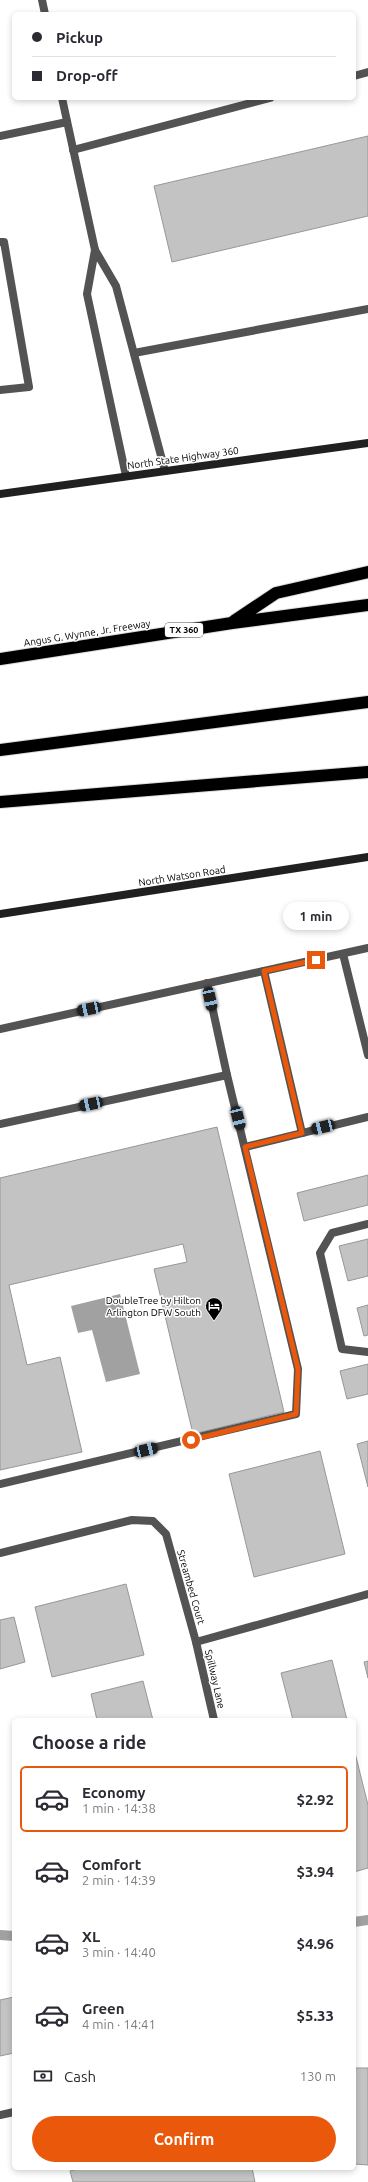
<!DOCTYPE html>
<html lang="en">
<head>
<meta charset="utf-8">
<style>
  body { margin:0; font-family:Ubuntu,sans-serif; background:#f7f7f7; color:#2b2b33; height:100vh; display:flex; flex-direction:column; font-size:15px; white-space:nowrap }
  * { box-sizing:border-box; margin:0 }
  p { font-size:13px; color:#7c7c81 }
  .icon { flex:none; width:22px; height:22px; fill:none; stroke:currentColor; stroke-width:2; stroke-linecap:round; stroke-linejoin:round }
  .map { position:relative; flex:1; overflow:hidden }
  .drawer { position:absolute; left:12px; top:1718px; width:344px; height:452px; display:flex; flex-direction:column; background:#fff; border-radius:6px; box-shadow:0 2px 6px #0003 }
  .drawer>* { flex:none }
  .guide { position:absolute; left:12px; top:12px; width:344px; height:88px; border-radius:6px; box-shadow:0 2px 6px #0003; display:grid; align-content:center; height:88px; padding:0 20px; background:#fff }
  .end { position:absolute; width:18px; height:18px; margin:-9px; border:5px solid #ea580c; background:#fff; box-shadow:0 0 0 2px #fff }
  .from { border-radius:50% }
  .bubble { position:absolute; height:28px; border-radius:14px; background:#fff; box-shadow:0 2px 6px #0003; font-size:13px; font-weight:700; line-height:28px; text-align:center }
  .car { position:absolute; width:12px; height:24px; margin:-12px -6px; border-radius:5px; box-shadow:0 0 3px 1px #0007; background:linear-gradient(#222 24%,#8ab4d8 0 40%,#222 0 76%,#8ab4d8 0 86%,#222 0) }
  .guide b { display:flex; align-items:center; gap:14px; height:38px; font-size:15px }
  .guide b+b { border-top:1px solid #e1e1e2 }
  .guide i { width:10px; height:10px; background:#2b2b33 }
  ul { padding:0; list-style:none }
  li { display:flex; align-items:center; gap:12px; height:66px; margin:0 8px 6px; padding:0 12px; border:2px solid transparent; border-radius:6px }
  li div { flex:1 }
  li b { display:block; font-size:15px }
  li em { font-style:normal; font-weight:700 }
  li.current { border-color:#ea580c }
  li>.icon { width:36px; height:36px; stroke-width:1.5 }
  h2 { padding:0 20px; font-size:18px; line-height:48px }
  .pay { display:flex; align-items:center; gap:10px; height:44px; padding:0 20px; font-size:15px }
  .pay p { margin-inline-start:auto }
  .button { display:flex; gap:8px; margin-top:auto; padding:8px 20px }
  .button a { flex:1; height:46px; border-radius:24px; background:#ea580c; color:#fff; font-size:16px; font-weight:700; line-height:46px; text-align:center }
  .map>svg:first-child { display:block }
  .water { fill:#a1a1a1 }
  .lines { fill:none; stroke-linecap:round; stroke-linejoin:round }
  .stream { stroke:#a1a1a1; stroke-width:10 }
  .building { fill:#c3c3c3; stroke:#979797 }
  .motorway-casing { stroke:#dbdbdb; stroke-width:14 }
  .service { stroke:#535353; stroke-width:8 }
  .secondary { stroke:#202020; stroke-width:8 }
  .motorway { stroke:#000; stroke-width:12 }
  .route { stroke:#ea580c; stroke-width:5 }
  .labels { text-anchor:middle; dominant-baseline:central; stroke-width:3; stroke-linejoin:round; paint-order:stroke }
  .shield { fill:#fff; stroke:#4c4c4c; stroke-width:1 }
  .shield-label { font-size:9px; font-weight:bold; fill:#000 }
  .street-label { font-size:10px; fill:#000; stroke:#fff }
  .poi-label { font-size:10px; fill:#000; stroke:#fff; text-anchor:end }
</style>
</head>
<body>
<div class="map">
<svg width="368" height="2182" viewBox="0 0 368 2182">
  <rect width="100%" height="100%" fill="#fff"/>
  <path class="water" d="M120,1294L140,1374L106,1382L92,1330L78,1333L71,1306Z"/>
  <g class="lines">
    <g class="stream">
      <path d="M354,1922L368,1920"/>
      <path d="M0,1935L14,1936"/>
    </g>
  </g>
  <g class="building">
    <path d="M368,136V216L172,262L154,186Z"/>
    <path d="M217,1127L284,1412L193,1434L154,1269L187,1262L183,1244L9,1285L27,1365L60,1357L82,1452L0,1470V1178Z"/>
    <path d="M368,1175V1205L304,1221L297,1193Z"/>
    <path d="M368,1239V1276L348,1281L339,1246Z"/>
    <path d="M368,1305V1335L364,1336L357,1308Z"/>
    <path d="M368,1364V1394L347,1399L340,1371Z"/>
    <path d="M368,1441V1487L357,1444Z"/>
    <path d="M320,1451L345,1554L254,1577L229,1474Z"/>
    <path d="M126,1584L144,1655L52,1677L35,1607Z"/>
    <path d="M14,1617L25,1662L0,1669V1620Z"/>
    <path d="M332,1660L347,1720H293L281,1673Z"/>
    <path d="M368,1661V1678L364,1662Z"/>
    <path d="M143,1681L153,1720H97L91,1694Z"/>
    <path d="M354,1749L368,1805V1868L354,1872Z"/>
    <path d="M14,1997V2053L0,2056V2000Z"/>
    <path d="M354,2068H368V2165L354,2164Z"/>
    <path d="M81,2168H252L255,2182H73L70,2171Z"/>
  </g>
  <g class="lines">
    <g class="motorway-casing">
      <g id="motorway">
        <path d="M234,621L276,593L368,572"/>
        <path d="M0,659L232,623L368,605"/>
        <path d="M0,750L368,702"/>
        <path d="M0,802L368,772"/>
      </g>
    </g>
    <g class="service">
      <path d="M42,0L45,14"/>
      <path d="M354,76L368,72"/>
      <path d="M62,98L95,250L116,286L165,471"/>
      <path d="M0,136L67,122"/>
      <path d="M73,150L270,98"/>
      <path d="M0,242H4L29,387L0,390"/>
      <path d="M95,250L87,294L126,476"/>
      <path d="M134,353L368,309"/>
      <path d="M343,954L368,1055"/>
      <path d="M264,971L302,1133"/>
      <path d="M207,983L227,1075"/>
      <path d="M0,1029L368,948"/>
      <path d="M0,1124L227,1075L298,1369L296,1414L0,1484"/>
      <path d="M245,1147L368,1117"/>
      <path d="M368,1224L332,1233L320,1253L342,1349L368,1352"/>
      <path d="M0,1553L132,1520L153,1521L166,1534L196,1642L214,1720"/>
      <path d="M196,1642L368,1594"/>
      <path d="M0,2115L14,2112"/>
    </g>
    <g class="secondary">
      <path d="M0,494L368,443"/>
      <path d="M0,914L368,857"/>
    </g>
    <use href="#motorway" class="motorway"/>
  </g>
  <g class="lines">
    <path class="route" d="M191,1440L296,1414L298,1369L245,1147L302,1133L264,971L316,960"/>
  </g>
  <defs>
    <g id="hotel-pin" transform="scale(0.9)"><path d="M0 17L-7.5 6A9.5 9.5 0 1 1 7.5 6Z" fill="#000" stroke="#fff"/><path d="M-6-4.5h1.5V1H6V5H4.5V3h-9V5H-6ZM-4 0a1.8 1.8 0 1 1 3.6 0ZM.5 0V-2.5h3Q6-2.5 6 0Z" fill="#fff"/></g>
  </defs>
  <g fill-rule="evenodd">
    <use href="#hotel-pin" x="214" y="1306"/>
  </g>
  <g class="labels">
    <rect class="shield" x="165" y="623" width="38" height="14" rx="3"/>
    <g class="shield-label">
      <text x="184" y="630">TX 360</text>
    </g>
    <g class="street-label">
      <text transform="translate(183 458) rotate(-8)">North State Highway 360</text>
      <text transform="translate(87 633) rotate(-9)">Angus G. Wynne, Jr. Freeway</text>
      <text transform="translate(182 876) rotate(-9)">North Watson Road</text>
      <text transform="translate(191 1587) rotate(74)">Streambed Court</text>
      <text transform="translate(215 1679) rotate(77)">Spillway Lane</text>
    </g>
    <g class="poi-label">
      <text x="201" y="1300">DoubleTree by Hilton<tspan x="201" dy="12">Arlington DFW South</tspan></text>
    </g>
  </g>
</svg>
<i class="end from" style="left:191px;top:1440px"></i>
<i class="end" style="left:316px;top:960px"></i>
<div class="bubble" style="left:283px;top:902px;width:66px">1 min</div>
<i class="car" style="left:210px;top:999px;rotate:168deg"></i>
<i class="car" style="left:89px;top:1009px;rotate:258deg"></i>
<i class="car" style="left:91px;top:1104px;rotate:258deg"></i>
<i class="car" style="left:238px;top:1118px;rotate:166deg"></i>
<i class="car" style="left:323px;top:1127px;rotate:256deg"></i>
<i class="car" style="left:146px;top:1450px;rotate:77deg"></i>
<div class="guide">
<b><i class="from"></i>Pickup</b>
<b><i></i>Drop-off</b>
</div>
<section class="drawer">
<h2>Choose a ride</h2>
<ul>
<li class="current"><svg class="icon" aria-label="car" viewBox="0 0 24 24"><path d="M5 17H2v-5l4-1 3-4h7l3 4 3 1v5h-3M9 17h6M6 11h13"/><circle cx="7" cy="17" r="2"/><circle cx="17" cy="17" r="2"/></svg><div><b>Economy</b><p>1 min · 14:38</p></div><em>$2.92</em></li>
<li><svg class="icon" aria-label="car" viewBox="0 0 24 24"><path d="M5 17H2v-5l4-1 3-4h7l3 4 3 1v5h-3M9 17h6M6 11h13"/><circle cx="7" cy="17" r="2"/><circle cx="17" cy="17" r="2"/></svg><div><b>Comfort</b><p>2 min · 14:39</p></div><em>$3.94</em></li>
<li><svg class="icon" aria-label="car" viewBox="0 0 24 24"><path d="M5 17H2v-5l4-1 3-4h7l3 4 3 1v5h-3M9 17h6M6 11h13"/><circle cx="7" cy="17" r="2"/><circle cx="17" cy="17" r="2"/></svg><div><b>XL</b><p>3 min · 14:40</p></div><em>$4.96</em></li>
<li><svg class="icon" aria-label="car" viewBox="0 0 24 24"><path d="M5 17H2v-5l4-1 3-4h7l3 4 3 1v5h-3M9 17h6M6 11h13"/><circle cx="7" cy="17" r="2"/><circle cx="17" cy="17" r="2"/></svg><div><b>Green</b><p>4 min · 14:41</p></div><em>$5.33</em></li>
</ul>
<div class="pay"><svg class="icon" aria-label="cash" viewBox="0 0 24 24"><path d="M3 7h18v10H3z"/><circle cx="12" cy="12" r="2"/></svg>Cash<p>130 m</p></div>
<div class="button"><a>Confirm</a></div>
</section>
</div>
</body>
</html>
